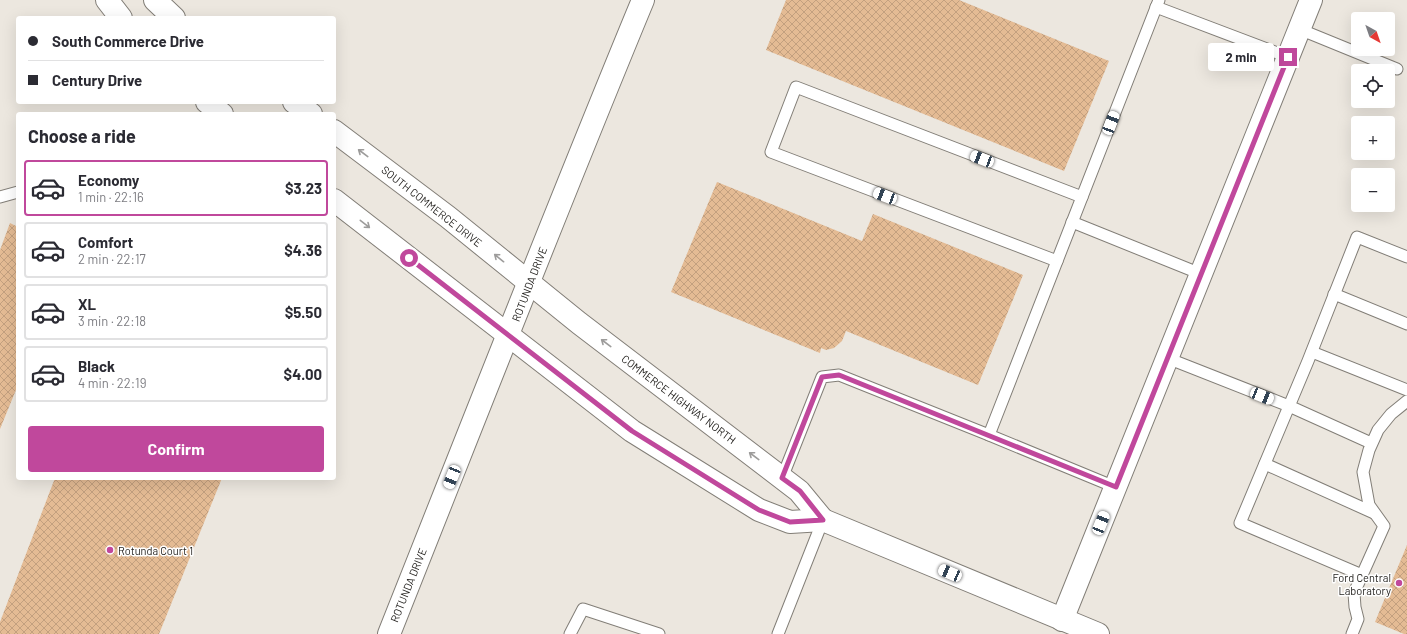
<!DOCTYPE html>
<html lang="en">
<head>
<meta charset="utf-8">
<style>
  body { margin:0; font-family:Barlow,sans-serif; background:#f2f2f3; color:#2b2b33; height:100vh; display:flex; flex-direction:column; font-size:15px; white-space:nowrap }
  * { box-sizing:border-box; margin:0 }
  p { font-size:13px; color:#7c7c81 }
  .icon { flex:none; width:22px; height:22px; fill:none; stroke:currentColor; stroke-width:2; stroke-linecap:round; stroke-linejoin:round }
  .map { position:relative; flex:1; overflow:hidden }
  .drawer { position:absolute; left:16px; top:112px; width:320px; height:368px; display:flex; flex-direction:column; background:#fff; border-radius:4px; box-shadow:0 4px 16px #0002 }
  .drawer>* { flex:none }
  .guide { position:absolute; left:16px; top:16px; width:320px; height:88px; border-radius:4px; box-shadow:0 4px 16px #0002; display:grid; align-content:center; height:88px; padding:0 12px; background:#fff }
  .needle { width:26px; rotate:140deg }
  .controls { position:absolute; left:1351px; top:12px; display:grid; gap:8px }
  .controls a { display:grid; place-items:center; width:44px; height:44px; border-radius:4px; background:#fff; box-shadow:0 4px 16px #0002; font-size:20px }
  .end { position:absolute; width:18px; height:18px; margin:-9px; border:5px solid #c0489c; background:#fff; box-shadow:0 0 0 2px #fff }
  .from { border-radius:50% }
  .bubble { position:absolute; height:28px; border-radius:4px; background:#fff; box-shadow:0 4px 16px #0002; font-size:13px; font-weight:700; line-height:28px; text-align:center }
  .car { position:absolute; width:12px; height:24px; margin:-12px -6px; border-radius:5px; box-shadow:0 0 3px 1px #0007; background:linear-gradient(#fff 24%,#345 0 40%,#fff 0 76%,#345 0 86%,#fff 0) }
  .guide b { display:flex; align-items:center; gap:14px; height:38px; font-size:15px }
  .guide b+b { border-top:1px solid #e1e1e2 }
  .guide i { width:10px; height:10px; background:#2b2b33 }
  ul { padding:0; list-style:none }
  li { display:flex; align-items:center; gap:12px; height:56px; margin:0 8px 6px; padding:0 4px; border:2px solid #e1e1e2; border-radius:4px }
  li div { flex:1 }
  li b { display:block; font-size:15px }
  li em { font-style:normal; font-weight:700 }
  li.selected { border-color:#c0489c }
  li>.icon { width:36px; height:36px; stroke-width:1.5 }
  h2 { padding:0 12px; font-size:18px; line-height:48px }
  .action { display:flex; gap:8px; margin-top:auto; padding:8px 12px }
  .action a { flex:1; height:46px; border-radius:4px; background:#c0489c; color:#fff; font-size:16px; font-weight:700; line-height:46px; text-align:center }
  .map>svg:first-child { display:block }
  .building { fill:url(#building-cross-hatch) }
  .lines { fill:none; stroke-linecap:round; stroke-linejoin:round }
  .service-casing { stroke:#827e77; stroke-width:13 }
  .minor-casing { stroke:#827e77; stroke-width:24 }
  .secondary-casing { stroke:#827e77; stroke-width:24 }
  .service { stroke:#fff; stroke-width:11 }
  .minor { stroke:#fff; stroke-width:22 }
  .secondary { stroke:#fff; stroke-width:22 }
  .oneway { stroke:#9d9c9b }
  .route { stroke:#c0489c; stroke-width:5 }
  .poi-dot { fill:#c0489c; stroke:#fff; stroke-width:1.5 }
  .labels { text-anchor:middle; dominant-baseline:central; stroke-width:3; stroke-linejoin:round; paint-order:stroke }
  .street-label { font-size:11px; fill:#252320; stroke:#fff }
  .poi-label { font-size:11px; fill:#252320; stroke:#fff; text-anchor:start }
</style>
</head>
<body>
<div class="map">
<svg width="1407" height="634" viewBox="0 0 1407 634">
  <defs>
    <pattern id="building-cross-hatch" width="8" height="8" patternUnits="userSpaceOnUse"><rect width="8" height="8" fill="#e4bb94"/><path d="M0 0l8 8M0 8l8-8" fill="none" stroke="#c3a07f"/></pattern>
  </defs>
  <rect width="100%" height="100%" fill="#ece7df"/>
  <g class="building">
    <path d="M786,0H959L1109,61L1064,171L766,50Z"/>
    <path d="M717,182L862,241L873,214L1023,275L978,385L846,331L842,341L834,348L826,350L821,348L820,353L671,292Z"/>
    <path d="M10,223L18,227V385L0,429V250Z"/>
    <path d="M55,478H222L159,634H0V622Z"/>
    <path d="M1407,545V634H1404L1375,622Z"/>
  </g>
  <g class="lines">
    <g class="service-casing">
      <g id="service">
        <path d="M1156,7L1288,57"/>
        <path d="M1299,29L1397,69"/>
        <path d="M0,197L18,192"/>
        <path d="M1072,222L1201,274"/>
        <path d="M1057,261L771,152L796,87L1082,197"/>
        <path d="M1334,294L1407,324"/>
        <path d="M1312,352L1407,390"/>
        <path d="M1167,358L1289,406L1371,443"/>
        <path d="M989,435L1115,487"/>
        <path d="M1265,464L1374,513"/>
        <path d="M782,478L822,377L839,375L989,435L1159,0"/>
        <path d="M1362,575L1240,523L1308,361L1357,237L1407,257"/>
        <path d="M570,634L583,609L659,634"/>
        <path d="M778,634L823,520"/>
        <path d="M1352,634L1358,619L1355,607L1354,593L1384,526L1369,505L1363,472L1369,450L1378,430L1391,414L1407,401"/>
      </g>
    </g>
    <g class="minor-casing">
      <g id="minor">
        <path d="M107,0L121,18"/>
        <path d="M155,0L174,18"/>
        <path d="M207,102L222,114"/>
        <path d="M294,102L311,114"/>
        <path d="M334,131L448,217L579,323L799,491L823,520"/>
        <path d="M334,200L632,431L759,510L790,522L823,520L1098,634"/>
        <path d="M1062,620L1311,0"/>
      </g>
    </g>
    <g class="secondary-casing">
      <path id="secondary" d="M389,634C473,423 556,210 643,0"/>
    </g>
    <use href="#service" class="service"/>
    <use href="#minor" class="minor"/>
    <use href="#secondary" class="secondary"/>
  </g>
  <defs><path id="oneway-shaft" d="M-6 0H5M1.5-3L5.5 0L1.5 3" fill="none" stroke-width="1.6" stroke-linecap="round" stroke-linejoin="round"/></defs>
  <g class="oneway">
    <use href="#oneway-shaft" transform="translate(363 153) rotate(-143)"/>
    <use href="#oneway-shaft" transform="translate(365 224) rotate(38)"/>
    <use href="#oneway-shaft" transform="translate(499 258) rotate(-141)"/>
    <use href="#oneway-shaft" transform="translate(606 343) rotate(-143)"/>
    <use href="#oneway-shaft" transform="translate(754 456) rotate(-143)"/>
  </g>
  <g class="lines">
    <path class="route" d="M409,258L632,431L759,510L790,522L823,520L800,491L782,478L822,377L839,375L1116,487L1288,57"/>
  </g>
  <g class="poi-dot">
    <circle cx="110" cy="550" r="4"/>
    <circle cx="1399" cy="583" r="4"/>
  </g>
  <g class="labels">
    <g class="street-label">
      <text transform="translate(432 206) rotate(38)">SOUTH COMMERCE DRIVE</text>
      <text transform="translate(529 284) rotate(-69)">ROTUNDA DRIVE</text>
      <text transform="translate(679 399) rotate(37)">COMMERCE HIGHWAY NORTH</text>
      <text transform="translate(408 585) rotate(-68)">ROTUNDA DRIVE</text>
    </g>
    <g class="poi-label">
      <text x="118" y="550">Rotunda Court 1</text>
      <text x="1391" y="577" text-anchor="end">Ford Central<tspan x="1391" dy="13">Laboratory</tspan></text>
    </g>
  </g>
</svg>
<div class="controls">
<a><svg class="needle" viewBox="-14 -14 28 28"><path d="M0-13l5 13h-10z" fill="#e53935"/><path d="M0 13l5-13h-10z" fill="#7c7c81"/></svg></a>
<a><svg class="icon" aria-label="locate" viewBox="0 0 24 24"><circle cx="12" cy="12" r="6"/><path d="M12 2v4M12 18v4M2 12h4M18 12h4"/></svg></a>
<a>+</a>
<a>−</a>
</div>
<i class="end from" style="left:409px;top:258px"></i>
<i class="end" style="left:1288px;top:57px"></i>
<div class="bubble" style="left:1208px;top:43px;width:66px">2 min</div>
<i class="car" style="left:1111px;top:123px;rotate:21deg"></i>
<i class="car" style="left:982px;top:159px;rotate:291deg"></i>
<i class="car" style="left:885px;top:196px;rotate:291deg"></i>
<i class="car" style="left:1262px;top:396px;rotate:112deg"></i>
<i class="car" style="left:452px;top:477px;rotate:202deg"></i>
<i class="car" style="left:1101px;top:523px;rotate:22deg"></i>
<i class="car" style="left:950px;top:573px;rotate:293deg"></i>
<div class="guide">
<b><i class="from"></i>South Commerce Drive</b>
<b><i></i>Century Drive</b>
</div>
<section class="drawer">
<h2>Choose a ride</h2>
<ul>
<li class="selected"><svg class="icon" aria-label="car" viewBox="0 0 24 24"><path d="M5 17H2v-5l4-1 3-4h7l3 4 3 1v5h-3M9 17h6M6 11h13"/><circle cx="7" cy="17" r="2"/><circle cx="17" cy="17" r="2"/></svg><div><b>Economy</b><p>1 min · 22:16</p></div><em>$3.23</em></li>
<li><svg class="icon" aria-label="car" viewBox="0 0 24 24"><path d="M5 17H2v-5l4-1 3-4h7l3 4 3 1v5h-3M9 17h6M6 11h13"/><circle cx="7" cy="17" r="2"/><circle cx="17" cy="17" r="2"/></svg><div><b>Comfort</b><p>2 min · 22:17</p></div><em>$4.36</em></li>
<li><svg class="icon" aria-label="car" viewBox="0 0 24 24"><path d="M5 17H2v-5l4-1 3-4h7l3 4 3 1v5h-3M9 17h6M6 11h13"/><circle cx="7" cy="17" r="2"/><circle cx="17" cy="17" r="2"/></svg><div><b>XL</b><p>3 min · 22:18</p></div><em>$5.50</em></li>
<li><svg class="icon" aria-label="car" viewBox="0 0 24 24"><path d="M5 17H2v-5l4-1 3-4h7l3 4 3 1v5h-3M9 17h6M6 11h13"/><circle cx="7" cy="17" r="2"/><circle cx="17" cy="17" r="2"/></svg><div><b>Black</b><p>4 min · 22:19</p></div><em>$4.00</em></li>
</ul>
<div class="action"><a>Confirm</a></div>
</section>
</div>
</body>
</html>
